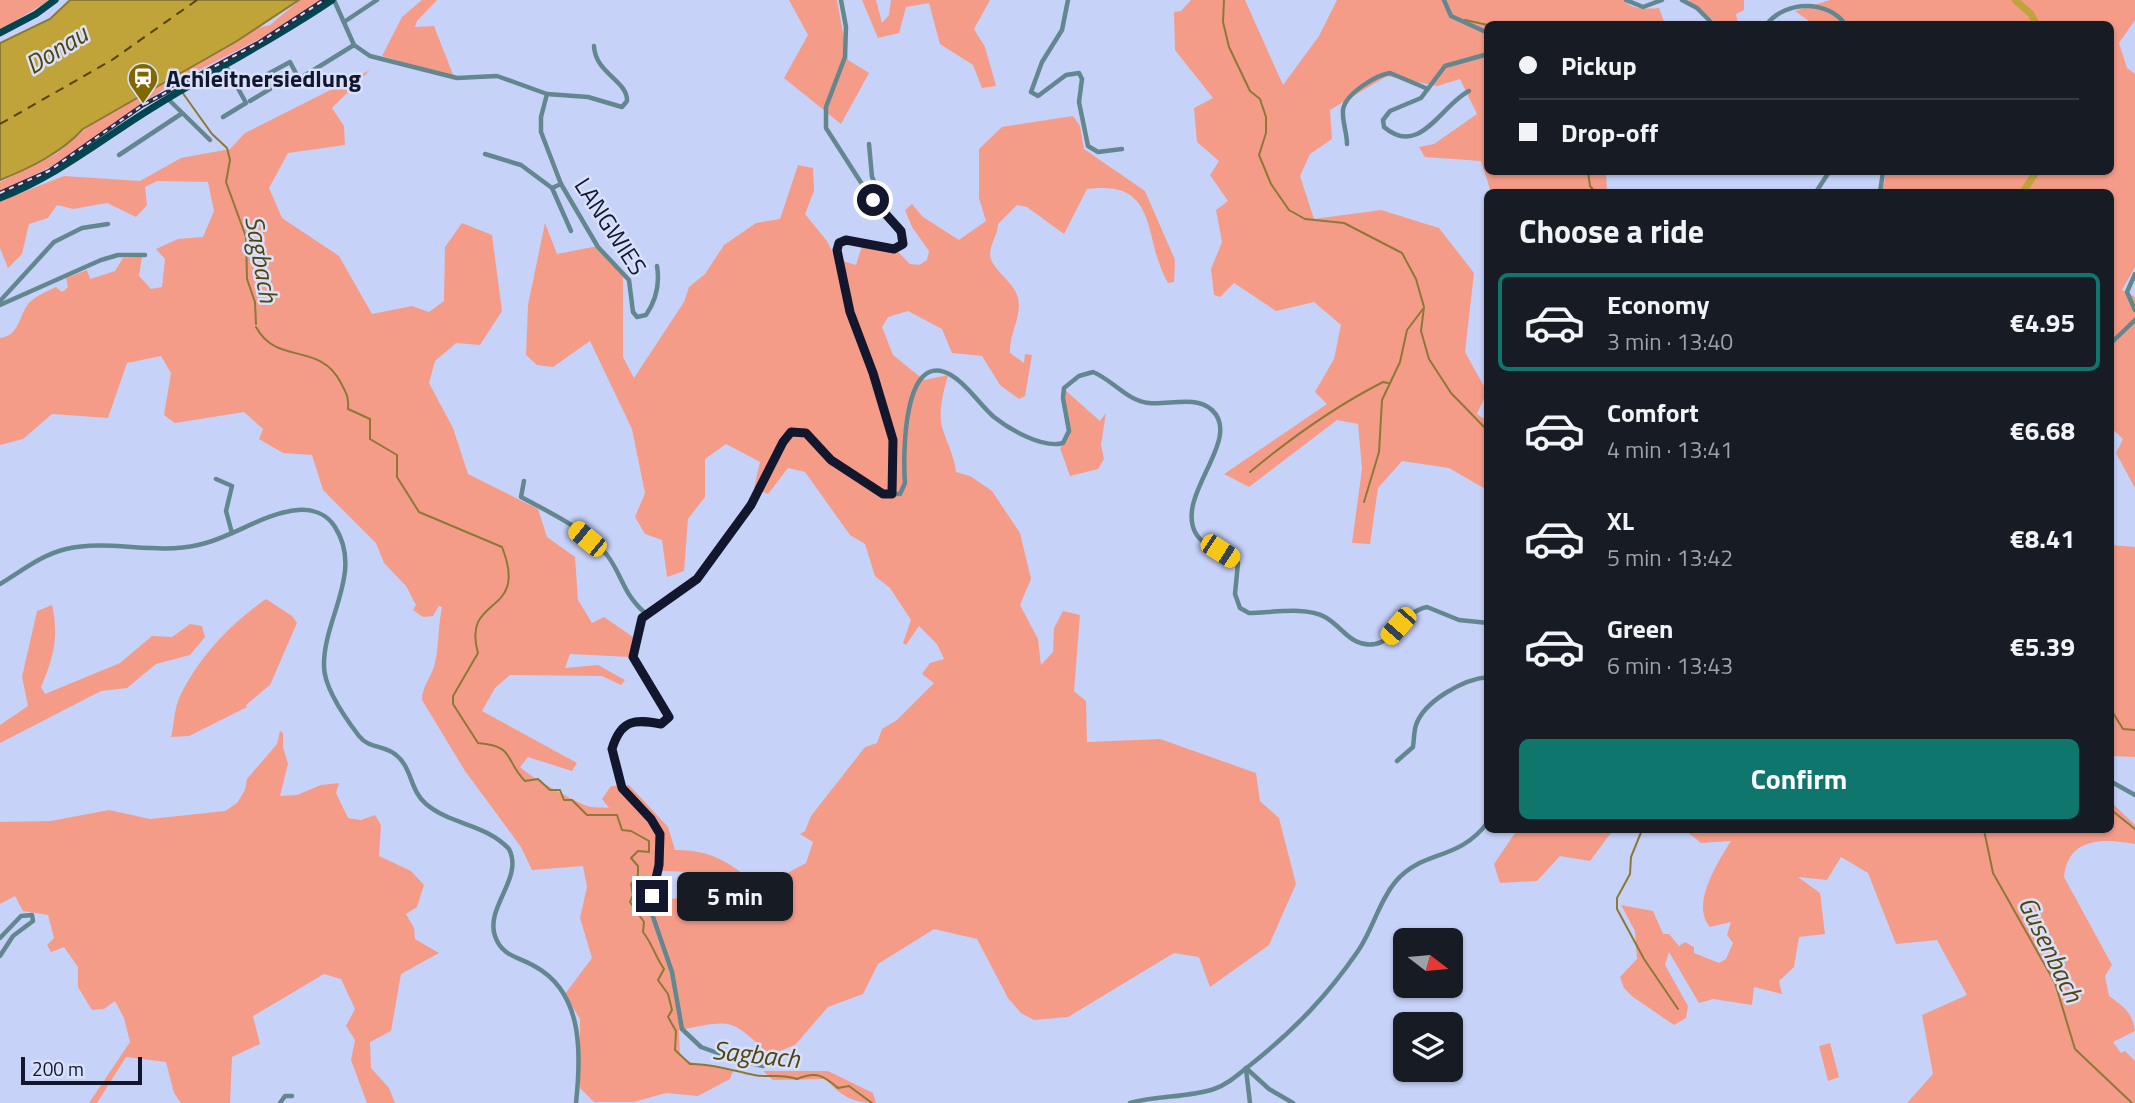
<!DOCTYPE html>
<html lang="en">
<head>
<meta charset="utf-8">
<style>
  body { margin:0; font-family:"Titillium Web",sans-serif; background:#20242c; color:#f1f3f6; height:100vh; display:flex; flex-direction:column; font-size:26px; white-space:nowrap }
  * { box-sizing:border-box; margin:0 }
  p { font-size:23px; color:#9ea1a6 }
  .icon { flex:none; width:38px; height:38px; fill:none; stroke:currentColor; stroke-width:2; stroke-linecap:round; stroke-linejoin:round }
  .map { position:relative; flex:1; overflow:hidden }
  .panel { position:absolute; left:1484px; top:189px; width:630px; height:644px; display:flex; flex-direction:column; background:#171b24; border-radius:10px; box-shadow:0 2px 5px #0004 }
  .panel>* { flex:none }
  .banner { position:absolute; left:1484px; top:21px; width:630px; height:154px; border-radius:10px; box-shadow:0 2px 5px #0004; display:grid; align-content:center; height:154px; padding:0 35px; background:#171b24 }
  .needle { width:46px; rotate:106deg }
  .tools { position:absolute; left:1393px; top:928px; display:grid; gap:14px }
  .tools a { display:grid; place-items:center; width:70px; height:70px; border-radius:10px; background:#171b24; box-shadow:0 2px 5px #0004; font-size:35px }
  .scale { position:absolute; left:21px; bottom:18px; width:121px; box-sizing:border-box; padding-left:7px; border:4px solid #12172e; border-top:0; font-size:19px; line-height:24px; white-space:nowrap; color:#12172e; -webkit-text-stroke:5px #d8e0fa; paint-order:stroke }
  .end { position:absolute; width:32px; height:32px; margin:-16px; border:9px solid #12172e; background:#fff; box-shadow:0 0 0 4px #fff }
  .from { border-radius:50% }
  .bubble { position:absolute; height:49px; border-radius:10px; background:#171b24; box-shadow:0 2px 5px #0004; font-size:23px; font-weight:700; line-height:49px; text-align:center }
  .car { position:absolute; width:21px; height:42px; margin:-21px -10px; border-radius:9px; box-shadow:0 0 5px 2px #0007; background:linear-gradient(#f5c518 24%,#345 0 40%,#f5c518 0 76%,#345 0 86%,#f5c518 0) }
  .banner b { display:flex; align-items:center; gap:24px; height:66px; font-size:26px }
  .banner b+b { border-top:2px solid #363941 }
  .banner i { width:18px; height:18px; background:#f1f3f6 }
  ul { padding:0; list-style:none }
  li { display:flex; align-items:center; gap:21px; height:98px; margin:0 14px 10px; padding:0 21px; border:4px solid transparent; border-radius:10px }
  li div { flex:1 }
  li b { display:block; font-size:26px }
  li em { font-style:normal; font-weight:700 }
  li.selected { border-color:#0f766e }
  li>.icon { width:63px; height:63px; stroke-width:1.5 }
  h2 { padding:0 35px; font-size:32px; line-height:84px }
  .action { display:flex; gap:14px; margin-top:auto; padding:14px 35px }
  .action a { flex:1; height:80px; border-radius:10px; background:#0f766e; color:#fff; font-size:28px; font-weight:700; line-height:80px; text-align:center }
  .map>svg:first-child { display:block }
  .green { fill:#f59c89 }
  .water { fill:#c0a339; stroke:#8c7936; stroke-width:2 }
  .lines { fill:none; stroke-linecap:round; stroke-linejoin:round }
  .stream { stroke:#8c7936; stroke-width:2 }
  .river { stroke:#c0a339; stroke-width:7 }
  .ferry { stroke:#534409; stroke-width:2; stroke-dasharray:9 7; stroke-linecap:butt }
  .minor { stroke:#63878f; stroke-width:4.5 }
  .primary { stroke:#004651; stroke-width:7 }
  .rail-casing { stroke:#272d46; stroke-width:4.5 }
  .rail { stroke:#d8e0fa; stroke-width:2; stroke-dasharray:5; stroke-linecap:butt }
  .route { stroke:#12172e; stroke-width:9 }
  .labels { text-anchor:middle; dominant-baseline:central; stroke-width:5; stroke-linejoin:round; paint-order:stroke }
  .poi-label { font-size:24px; font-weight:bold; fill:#12172e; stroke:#d8e0fa; text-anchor:start }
  .street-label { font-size:24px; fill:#12172e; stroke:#d8e0fa }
  .water-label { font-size:26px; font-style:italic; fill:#534409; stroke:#d8e0fa }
</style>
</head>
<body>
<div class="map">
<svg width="2135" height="1103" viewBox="0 0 2135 1103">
  <rect width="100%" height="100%" fill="#c7d2f9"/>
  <g class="green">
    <path d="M0,0H50L0,30Z"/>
    <path d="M300,0H320L265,36L170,85L52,166L0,192V182L56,154L88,127L127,103L140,88L237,42L258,28L270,25Z"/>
    <path d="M422,0H437L417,21L415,27L434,26L454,77L382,56L402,17Z"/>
    <path d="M789,0H837L848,60L869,73L841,124L784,78L808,35Z"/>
    <path d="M862,0H876L882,23L889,15L891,0H990L974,29L985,47L996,86L982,88L973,65L940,44L929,3L906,7L899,33L878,38Z"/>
    <path d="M1191,0H1245L1283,85L1319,36L1337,0H1623C1633,10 1646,9 1659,8L1665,24H1488V172H1606L1607,192H1491L1481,161L1425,157L1419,147L1434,144L1477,114L1460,79L1437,86L1387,76L1330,110L1332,139L1310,154L1300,176L1314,219L1381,210L1439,228L1474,273L1465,352L1487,392L1477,414L1487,421V490L1449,468L1402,461L1378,488L1370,544L1352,543L1362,469L1358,424L1337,420L1249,487L1224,474L1327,404L1315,392L1334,359L1341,325L1314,302L1276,311L1234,283L1220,297L1214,295L1211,269L1222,242L1216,210L1228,201L1210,175L1219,161L1197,142L1194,108L1213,98L1175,50L1174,12L1181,11Z"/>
    <path d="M1688,0H1744V10L1736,14L1738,24H1718Z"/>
    <path d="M1830,0H2135V20L2119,43L2127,68L2135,74V267L2122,290L2135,297V488L2116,453L2123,439L2111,428L2110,192H1876L1884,183L1886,172H2110V24H1813L1795,11Z"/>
    <path d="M370,70L332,108L344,126L345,145L288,153L269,188L282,218L339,256L372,314L412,306L429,312L444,301L445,247L462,223L492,235L502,311L480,345L456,343L435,361L429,383L453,428L468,474L538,509L547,537L575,557L578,600L592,623L604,617L633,637L631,657L570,654L565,668L598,665L625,680L621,685L602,676L510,675L495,688L482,711L577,763L572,771L528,757L520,767C530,777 572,800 587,806C593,808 602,807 609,808L602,799L611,786L629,785L668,827L675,850C701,849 724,858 743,874L740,880L691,872L662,871L659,879L666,881L662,893L674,899L701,890L726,904H749L762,899L780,877L806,863L813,842L800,834L805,831L811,816L865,747L877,743L882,729L897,720L934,683L922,674L930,663L944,659L937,644L919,626L906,645L903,643L911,620L890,588L875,576L865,544L850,535L805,472L788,468L768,494L754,488L760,462L726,444L705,459V497L688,519L684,571L667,577L662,540L645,534L635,517L645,493L632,429L590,341L553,367L537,365L526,355L528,305L545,223L557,254L598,246L623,275V357L634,378L684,302L689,287L705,274L724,245L756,223L780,219L798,165L813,168L814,191L805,214L827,241L836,259L856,265L862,246L898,252L910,264L919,265L927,260L929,251L912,227L905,210L912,204L923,217L959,240L986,221L979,198V149L1002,127L1073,116L1080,126L1084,149L1145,191L1175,260L1174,282L1168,283C1142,239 1161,179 1087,189L1064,234L1027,207L1017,205L998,224C998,235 990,243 990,255C991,268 1013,282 1017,295C1024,314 1009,332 1010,353L1024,363L1025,354L1032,355L1025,396L1019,399L1000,385L982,356L952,353L942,329L908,311L888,317L882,327L893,355L924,380L948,375C944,390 937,414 943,430C948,445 954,456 956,472L970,476L992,491L1020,533L1031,579L1020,605L1038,639L1041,665L1053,652L1054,628L1063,611L1080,615L1074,691L1086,701L1087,742L1160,739L1256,773L1260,801L1279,818L1296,884L1269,945L1210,987L1199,957L1174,953L1068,1017L1034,1020L1021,1013L1008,998L977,939L934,929L878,964L863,994L828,1007L795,1045L770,1055C729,1017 733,1020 679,1030L680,1056L690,1062L733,1071L730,1079L698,1096L666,1093L634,1102H594L580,1088V1019L565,994L592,958L580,918L587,887L583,866L532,870L521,847L465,771L422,700C422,685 432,677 435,663C439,646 438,625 442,607L439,606L433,616L423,617L413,610L416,605L406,586L384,563L376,543L323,490L312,455L283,453L259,439L263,429L244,412L175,423L164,415L171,373L161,356L127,363L108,418L52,414L23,439L0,445V338C21,336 19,311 31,301C38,295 48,291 56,287L62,292L68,287L66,278L87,270L90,279L115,271L123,258L142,257L139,276L151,289L162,287L165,259L156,249L178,239L203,237L214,211L208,182L157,181L145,187L147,205L136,217L107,203L73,209L57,205L48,218L29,224L22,254L8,268L0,248V201L64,176L140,181L181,158L230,149L245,133Z"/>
    <path d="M1065,390L1100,421L1106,413L1101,445L1104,459L1098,469L1070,476L1060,448C1079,431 1064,411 1065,390Z"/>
    <path d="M2111,545L2135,547V757L2111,756Z"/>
    <path d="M266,599L292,616L297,623L270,685L246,705L247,707L189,736L171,737C174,727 174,708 180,696C199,657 231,623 266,599Z"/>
    <path d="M52,605C59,636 54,657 41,687L45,694L120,663L152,636L172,637L190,624L202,626L205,637L190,655L156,664L127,688L101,691L0,743V725L28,706L22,677L37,611Z"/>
    <path d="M280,731L283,733V747L288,764L280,796L297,795L321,785L339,783L336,793L348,818L361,820L375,815L381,825L379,856L411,871L424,885L417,907L406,914L414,928L415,939L439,953L401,974L391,1031L370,1042L371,1068L389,1088L395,1103H367L351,1060L355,1040L346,1026L355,1009L341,979L324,974L253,1016L260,1044L232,1057L230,1103H181L174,1093L166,1062L126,1057L97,1103H89L130,1042L124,1018L115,1001L104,1009L92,1010L78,987V967L64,947L51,952L47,945L54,938L48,915L23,911L15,896L0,904V822L51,821L109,810L150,819L225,811L237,803L245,790L247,779L277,744Z"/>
    <path d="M2111,802L2135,825V844C2103,838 2068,837 2064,877L2112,965L2105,976L2109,996C2124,1007 2132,1012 2135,1031L2113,1042L2121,1053L2125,1051L2135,1061V1103H1907L1933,1074L1922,1015L1967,995L1937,940L1896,944L1868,873L1841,857L1827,880L1798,877L1820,893L1825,934L1799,937L1794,967L1779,981L1782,994L1754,987L1752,1005L1713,999L1699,1003L1669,952L1665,965L1688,1006L1686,1018L1674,1025L1633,997L1624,988L1620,977L1637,959L1635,931L1621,905L1653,911L1663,934H1669L1679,946L1685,942L1694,947V953L1719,963L1726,959L1733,943L1727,935L1731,922L1710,927C1690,905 1718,862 1731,841L1701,843L1685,830H2110Z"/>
    <path d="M1517,830H1613L1590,861L1560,856L1537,881L1500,883L1494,864Z"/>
    <path d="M1830,1043L1839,1077L1828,1081L1819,1046Z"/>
    <path d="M763,1071H828L873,1093L876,1103C852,1103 842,1096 825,1079L773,1080Z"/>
  </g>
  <path class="water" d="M70,0H299L237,41L83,129C61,153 30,168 0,180V43L50,19Z"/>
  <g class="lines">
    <g class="stream">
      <path d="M1224,0L1223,22L1229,47L1250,91L1260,99L1266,117V133L1259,155L1271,184L1289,210L1305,219L1344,223L1402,253L1416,279L1424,307L1421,331L1429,359L1451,393L1488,431"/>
      <path d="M1465,20L1488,25"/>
      <path d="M172,78L179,87"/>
      <path d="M182,92L212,134L227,148L230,160L226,182L246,237L247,279L255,302L256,324"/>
      <path d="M1588,172L1590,186L1595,192"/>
      <path d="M256,327C277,366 320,341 341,383C346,393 349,396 348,409L370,419V439L397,455V477L419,512L502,547C530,618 461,593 478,653L453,696V704L478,743C516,746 504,760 525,781L538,779L550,790H560L564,800H572L587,815H617L622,830L631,831L649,841V852L638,851L631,858L638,866V875L631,884L633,895L630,902L644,922L643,932C653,945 655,956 664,969L658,980L668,994L672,1010L668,1017L676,1031L675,1050L690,1064C710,1063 734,1071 754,1075C768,1078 780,1073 797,1079C816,1071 823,1075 838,1088L849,1086L872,1103"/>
      <path d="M1250,472C1292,437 1334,407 1383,382L1388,383"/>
      <path d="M1364,502L1379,452L1382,400L1400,362L1407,330L1423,309"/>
      <path d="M2110,708L2123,729L2135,730"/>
      <path d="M2110,809L2135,829"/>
      <path d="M1642,830L1631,857L1630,874L1617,898V909L1644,959L1678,1009"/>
      <path d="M1984,830L1993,873L2055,983L2075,1049L2132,1103"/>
    </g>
    <g class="river">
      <path d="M2015,0L2031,14L2036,24"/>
      <path d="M2023,192L2036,172"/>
    </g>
    <path class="ferry" d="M0,124L112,60L197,0"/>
    <g class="minor">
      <path d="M334,0L354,45"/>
      <path d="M841,0L846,27L845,57L826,107V128L869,195L904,239L897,248L849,240L841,242L837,248L850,312L873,373L893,440L892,494"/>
      <path d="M1068,0L1062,30L1042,62L1031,92L1038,96L1066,75L1079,73L1082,79L1079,102L1088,146L1098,152L1122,149"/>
      <path d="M1444,0L1451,16L1488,33"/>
      <path d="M1626,0L1643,7L1662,0"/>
      <path d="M1682,0L1697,8L1713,24"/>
      <path d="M344,22L377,0"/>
      <path d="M1767,24C1786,0 1828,0 1845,24"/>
      <path d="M1469,91C1441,105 1420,158 1384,127L1383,120L1390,111L1421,98L1445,66L1488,54"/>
      <path d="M547,94L541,117V132L561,184L598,247L629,280L633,312L637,317L646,315C657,299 660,284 657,266"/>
      <path d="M168,99L210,140"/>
      <path d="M250,101L270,89L266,75L290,62L299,79L354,45L370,56L457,78L497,76L547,94L588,97L622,107L627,101C628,81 595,73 594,46"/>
      <path d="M223,117L246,103L226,66"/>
      <path d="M869,144L872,177L886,206L884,213"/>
      <path d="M1347,144C1347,133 1342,121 1343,110C1345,94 1376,75 1390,73L1428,89"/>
      <path d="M485,154L521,165L552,188L561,184"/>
      <path d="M119,155L181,114"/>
      <path d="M552,188L571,231"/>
      <path d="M1816,192L1829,172"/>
      <path d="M1880,192L1883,172"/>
      <path d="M2135,274L2127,292L2135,310"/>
      <path d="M0,301L54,242L82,228L108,224"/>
      <path d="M0,305L101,260L118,255H145"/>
      <path d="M2110,344L2135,320"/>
      <path d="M216,479L232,486L226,511L232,533"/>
      <path d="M524,481L521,497C551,513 585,529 607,555C623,576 622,593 646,614"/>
      <path d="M0,584C22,571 41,555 66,549C108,539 155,555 198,545C232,538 263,513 298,510C313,509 327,514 335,527C364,572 323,619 324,666C324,687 346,719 359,736C369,749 385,745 396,755C412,767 410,791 426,804C451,825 486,824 509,849C524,878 485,907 495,936C502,957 520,957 536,967C584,994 581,1056 576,1103"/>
      <path d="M1397,761L1413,747C1414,740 1414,731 1416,725C1424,701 1464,679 1488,677"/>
      <path d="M2110,781L2135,795"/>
      <path d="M0,938L21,916L32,915L33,921L13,936L0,956"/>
      <path d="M763,1066L734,1059L701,1047L682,1029L672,972L651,911L659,865L660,834L651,819L622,788L612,749C623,714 635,722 663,724L669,717L633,657L642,618L697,579L751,505L783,442L791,432L806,433L831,460L882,494H900L905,483C903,459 902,347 951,375C968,385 979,404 994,417C1009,429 1043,449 1063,443L1069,431L1063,398L1064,388L1079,376L1093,372C1113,380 1127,401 1149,403C1169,405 1196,395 1212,410C1243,439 1176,494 1195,532C1202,546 1225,555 1238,563L1235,594L1240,608L1249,613C1270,613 1306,606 1325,617C1343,627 1351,648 1375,644C1396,640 1402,612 1427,607L1459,620L1488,623"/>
      <path d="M1246,1068L1269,1089L1293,1103"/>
      <path d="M1246,1069L1250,1103"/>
      <path d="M280,1103L285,1096H292"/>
      <path d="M1130,1103C1158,1095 1187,1098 1214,1089C1229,1084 1241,1072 1254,1062C1296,1028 1327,996 1358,951C1373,929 1379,901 1396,881C1424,849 1458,862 1488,822"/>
    </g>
    <g class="primary">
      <path d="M0,33L36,14L55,0"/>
      <path d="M0,198C58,176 104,137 157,105C215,69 275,39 332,0"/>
    </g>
    <g class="rail-casing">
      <path id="rail" d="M0,193L49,171L143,105L260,42L324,0"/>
    </g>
    <use href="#rail" class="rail"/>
  </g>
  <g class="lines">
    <path class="route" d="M652,896L659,865L660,834L651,819L622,788L612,749C621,719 635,719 661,724L669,717L633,657L642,618L697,579L751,505L783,442L791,432L806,433L831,460L883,494H892L893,440L873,373L850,312L837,250L839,243L846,240L894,249L903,244L901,231L873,200"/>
  </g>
  <defs>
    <g id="station-pin" transform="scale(1.575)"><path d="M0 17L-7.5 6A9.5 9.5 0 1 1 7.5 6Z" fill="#816902" stroke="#d8e0fa"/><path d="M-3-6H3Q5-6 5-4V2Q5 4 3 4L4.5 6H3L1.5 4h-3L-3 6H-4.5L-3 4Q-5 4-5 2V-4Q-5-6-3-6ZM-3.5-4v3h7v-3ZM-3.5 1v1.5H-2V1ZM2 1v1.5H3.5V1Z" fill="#fff"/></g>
  </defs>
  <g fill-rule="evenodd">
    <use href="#station-pin" x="143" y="78"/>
  </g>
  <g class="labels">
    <g class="poi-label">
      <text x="166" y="78">Achleitnersiedlung</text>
    </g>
    <g class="street-label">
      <text transform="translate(611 226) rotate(57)">LANGWIES</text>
    </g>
    <g class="water-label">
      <text transform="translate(56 49) rotate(-32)">Donau</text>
      <text transform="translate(262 259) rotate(80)">Sagbach</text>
      <text transform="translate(2051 949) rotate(64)">Gusenbach</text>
      <text transform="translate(756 1054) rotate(6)">Sagbach</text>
    </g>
  </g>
</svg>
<div class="tools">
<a><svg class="needle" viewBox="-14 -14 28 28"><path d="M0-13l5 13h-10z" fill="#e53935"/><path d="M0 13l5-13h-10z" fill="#9ea1a6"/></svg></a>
<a><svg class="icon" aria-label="layers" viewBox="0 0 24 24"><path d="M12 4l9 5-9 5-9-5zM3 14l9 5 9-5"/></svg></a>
</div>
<div class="scale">200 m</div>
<i class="end from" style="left:873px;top:200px"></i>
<i class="end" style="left:652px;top:896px"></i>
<div class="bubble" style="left:677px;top:872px;width:116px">5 min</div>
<i class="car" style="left:587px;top:539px;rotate:309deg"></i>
<i class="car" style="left:1220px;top:551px;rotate:123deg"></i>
<i class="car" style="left:1398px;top:626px;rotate:221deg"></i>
<div class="banner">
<b><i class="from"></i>Pickup</b>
<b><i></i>Drop-off</b>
</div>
<section class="panel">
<h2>Choose a ride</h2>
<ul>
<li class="selected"><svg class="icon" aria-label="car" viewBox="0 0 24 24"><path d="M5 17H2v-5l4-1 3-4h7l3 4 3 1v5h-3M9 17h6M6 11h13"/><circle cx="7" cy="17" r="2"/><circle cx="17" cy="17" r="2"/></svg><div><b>Economy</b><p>3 min · 13:40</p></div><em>€4.95</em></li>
<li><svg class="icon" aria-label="car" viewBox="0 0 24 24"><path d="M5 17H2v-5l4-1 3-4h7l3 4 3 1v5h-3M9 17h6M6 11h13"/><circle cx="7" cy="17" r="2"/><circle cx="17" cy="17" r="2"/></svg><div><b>Comfort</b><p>4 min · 13:41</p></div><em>€6.68</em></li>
<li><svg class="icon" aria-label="car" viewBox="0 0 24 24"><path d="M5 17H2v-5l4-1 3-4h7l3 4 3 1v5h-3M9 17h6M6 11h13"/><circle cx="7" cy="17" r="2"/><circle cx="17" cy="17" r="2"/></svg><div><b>XL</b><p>5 min · 13:42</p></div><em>€8.41</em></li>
<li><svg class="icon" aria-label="car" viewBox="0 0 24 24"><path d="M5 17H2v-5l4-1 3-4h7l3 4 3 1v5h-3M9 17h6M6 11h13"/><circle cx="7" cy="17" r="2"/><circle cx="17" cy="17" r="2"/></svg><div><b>Green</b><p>6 min · 13:43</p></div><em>€5.39</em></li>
</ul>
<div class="action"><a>Confirm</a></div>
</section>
</div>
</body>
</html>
